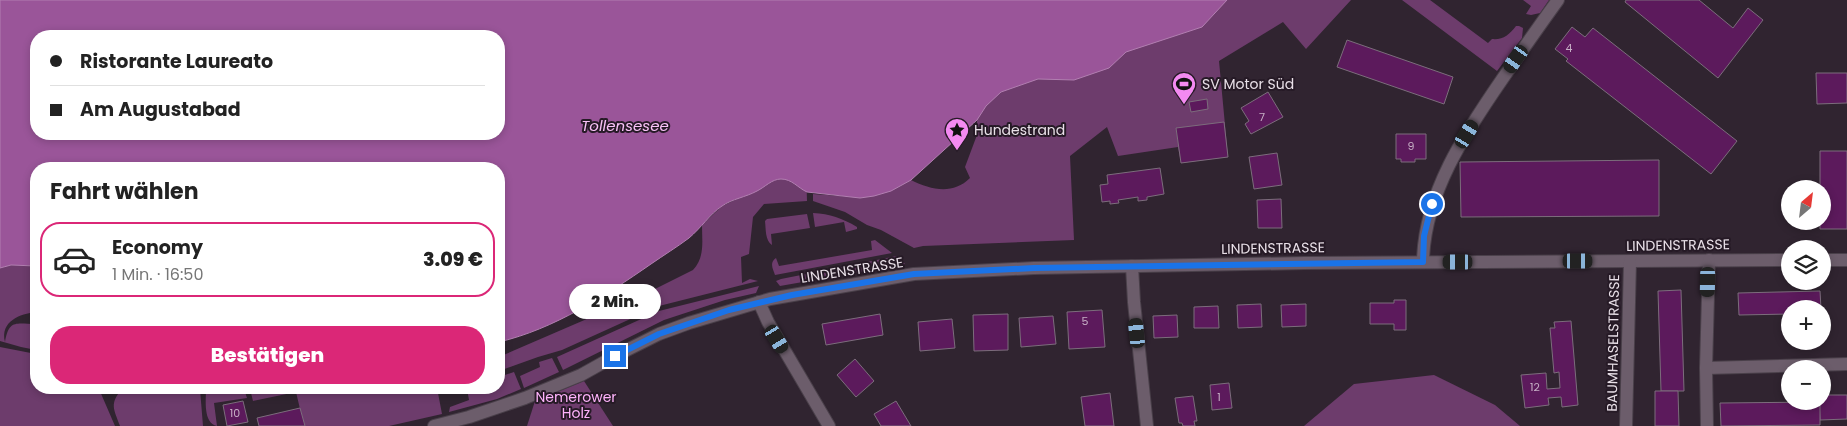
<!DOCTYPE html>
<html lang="de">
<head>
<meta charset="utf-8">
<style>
  body { margin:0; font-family:Poppins,sans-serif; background:#f6f6f6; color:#222; height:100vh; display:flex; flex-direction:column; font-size:19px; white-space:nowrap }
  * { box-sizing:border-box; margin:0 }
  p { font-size:16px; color:#767676 }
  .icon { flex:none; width:28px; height:28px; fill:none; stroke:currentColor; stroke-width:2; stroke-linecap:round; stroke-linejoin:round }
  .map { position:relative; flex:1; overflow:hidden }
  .panel { position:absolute; left:30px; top:162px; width:475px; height:232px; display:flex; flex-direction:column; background:#fff; border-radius:20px; box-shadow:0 2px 8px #0003 }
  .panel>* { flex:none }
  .hud { position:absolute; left:30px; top:30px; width:475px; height:110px; border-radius:20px; box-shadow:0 2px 8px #0003; display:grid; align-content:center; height:110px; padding:0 20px; background:#fff }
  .needle { width:32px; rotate:28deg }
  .tools { position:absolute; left:1781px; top:180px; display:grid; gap:10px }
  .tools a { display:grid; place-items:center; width:50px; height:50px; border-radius:50%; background:#fff; box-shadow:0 2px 8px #0003; font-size:25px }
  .end { position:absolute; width:22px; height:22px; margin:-11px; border:6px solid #1a73e8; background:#fff; box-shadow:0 0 0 2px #fff }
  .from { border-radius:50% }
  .bubble { position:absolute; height:35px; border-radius:18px; background:#fff; box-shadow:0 2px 8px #0003; font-size:16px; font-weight:800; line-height:35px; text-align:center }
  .car { position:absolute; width:15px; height:30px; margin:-15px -8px; border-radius:6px; box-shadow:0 0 4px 1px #0007; background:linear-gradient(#222 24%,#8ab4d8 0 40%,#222 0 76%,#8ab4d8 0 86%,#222 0) }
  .hud b { display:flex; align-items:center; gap:18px; height:48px; font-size:19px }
  .hud b+b { border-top:1px solid #e0e0e0 }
  .hud i { width:12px; height:12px; background:#222 }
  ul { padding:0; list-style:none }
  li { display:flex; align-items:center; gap:15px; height:75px; margin:0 10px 8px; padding:0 10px; border:2px solid #e0e0e0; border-radius:20px }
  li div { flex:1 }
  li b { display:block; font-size:19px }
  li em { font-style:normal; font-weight:800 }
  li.current { border-color:#db2777 }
  li>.icon { width:45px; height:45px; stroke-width:1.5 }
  h2 { padding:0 20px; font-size:22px; line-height:60px }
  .cta { display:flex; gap:10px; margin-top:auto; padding:10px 20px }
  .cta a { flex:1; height:58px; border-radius:20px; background:#db2777; color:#fff; font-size:20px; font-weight:800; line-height:58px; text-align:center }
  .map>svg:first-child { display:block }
  .green { fill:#6d3c6c }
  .water { fill:#9a5599; stroke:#b27fb1; fill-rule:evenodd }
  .building { fill:#5c1a5c; stroke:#7c6d7c }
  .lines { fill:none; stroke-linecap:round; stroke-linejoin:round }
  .minor-casing { stroke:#4a404a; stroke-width:14 }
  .minor { stroke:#6c5d6b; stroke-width:12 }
  .route { stroke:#1a73e8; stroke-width:6 }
  .labels { text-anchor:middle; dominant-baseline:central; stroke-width:4; stroke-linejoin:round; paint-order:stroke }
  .number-label { font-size:11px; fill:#c6aec5 }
  .poi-label { font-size:14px; fill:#e9e0e8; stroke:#261a26; text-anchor:start }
  .street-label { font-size:14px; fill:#e9e0e8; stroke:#261a26 }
  .park-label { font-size:14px; fill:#feb3fb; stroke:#261a26 }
  .water-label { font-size:15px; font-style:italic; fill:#fac2f8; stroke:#261a26 }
</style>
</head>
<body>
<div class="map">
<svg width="1847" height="426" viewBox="0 0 1847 426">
  <rect width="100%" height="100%" fill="#302430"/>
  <g class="green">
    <path d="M1174,0H1351L1306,49L1283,22L1219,61L1228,157L1181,163L1178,147L1118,156L1107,127L1070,156L1074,240L923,246L914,248L881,230L867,225L845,212L813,201V194C857,197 871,201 911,180C931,190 953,195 970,178L965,167L977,135V120L971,108Z"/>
    <path d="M1402,0H1430L1488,43L1492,39C1503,40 1509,35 1516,26H1519L1523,28L1522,38L1497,71Z"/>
    <path d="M1523,0H1549L1540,13L1531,15L1526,14L1531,6Z"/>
    <path d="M806,170L807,201L764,204L753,217L749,254L741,257L742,283L750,279L758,281L659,306L562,350L538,357L499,371V357L647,293L693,270C705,257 702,242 702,225L722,206L737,199L749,183Z"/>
    <path d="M813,213C830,214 842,218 857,227V229L846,232L844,222L815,227Z"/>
    <path d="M807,214L810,228L771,234L772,245C765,240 766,230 765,221L767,219Z"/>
    <path d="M875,240L892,253L775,275C773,269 769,263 776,258L779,266L872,250L871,241Z"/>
    <path d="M897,256L905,264L780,286L776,281L781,279Z"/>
    <path d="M10,265L36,266V312C20,314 0,321 5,342C9,319 16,324 36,324V350L21,347L0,341V268Z"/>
    <path d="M759,286L756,293L725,300L664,320L563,370L557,357L659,311Z"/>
    <path d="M0,347L36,354V389H99L115,426H0Z"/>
    <path d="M552,358L559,372L524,388L520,376L540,367L539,362Z"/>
    <path d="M514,372L521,389L497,399L449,412L450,407L469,400L467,389H499V377Z"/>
    <path d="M1434,375L1495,405L1520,426H1304L1354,384Z"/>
    <path d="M584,381L613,426H527L535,401Z"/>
    <path d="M122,389H173L179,391L182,389H200L203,426H120C114,409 109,404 122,389Z"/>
    <path d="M206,389H244L247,398L214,403L217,426C203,423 206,400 206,389Z"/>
    <path d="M250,389H424L438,393L442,414L389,426H304L296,392L253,401Z"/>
  </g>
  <path class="water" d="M0,0H1227L1202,27L1126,52L1109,68L1074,80L1038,79L1001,92L986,106L977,120L911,180L891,191L874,196L860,198L807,192C798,188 792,179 781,179C772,179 765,187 757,191C746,197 732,199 722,206C710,214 701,228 689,238C677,247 664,255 651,264C605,296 554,329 499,342V169H36V266L11,265L0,268ZM36,36H499V134H36Z"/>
  <g class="building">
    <path d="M1626,0H1699L1733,28L1748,8L1763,20L1718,78L1625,2Z"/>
    <path d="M1572,27L1585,37L1593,28L1737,141L1711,174L1566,61L1568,59L1555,49Z"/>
    <path d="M1347,40L1453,77L1444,104L1337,67Z"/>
    <path d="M1816,73H1847V103L1817,104Z"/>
    <path d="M1268,92L1283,117L1251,134L1245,124L1249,121L1241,108Z"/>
    <path d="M1207,99L1208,109L1191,112L1189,102Z"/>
    <path d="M1224,122L1228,157L1181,163L1176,128Z"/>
    <path d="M1396,134H1426V159H1415V162H1401V159H1396Z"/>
    <path d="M1820,151H1847V229H1820V221H1822V189H1820Z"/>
    <path d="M1277,153L1282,185L1254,189L1249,157Z"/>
    <path d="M1659,160V216L1461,217L1460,162Z"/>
    <path d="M1160,168L1164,194L1147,197V200L1138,201V197L1118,200L1119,203L1110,204V201L1102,202L1100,185L1108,184L1107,175Z"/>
    <path d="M1281,199L1282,228H1258L1257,200Z"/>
    <path d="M1681,290L1684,391H1661L1658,291Z"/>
    <path d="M1820,291L1821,309H1790V314L1739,315L1738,293Z"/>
    <path d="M1394,300H1406V330H1394V324H1370V303H1394Z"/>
    <path d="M1261,304L1262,327L1238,328L1237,305Z"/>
    <path d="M1306,304V326L1282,327L1281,305Z"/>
    <path d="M1218,306L1219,328H1194V307Z"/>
    <path d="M1102,310L1105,347L1069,349L1067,312Z"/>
    <path d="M880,314L883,335L826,345L822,324Z"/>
    <path d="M1008,314V350L974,351L973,315Z"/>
    <path d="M1177,315L1178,337L1154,338L1153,316Z"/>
    <path d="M1053,316L1056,344L1021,347L1019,318Z"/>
    <path d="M952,319L955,348L920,351L918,322Z"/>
    <path d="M1571,321L1578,405L1562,407L1561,397L1548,398L1549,405L1525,408L1521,375L1546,373L1547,389L1560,388L1559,372L1554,373L1550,328H1555L1554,322Z"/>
    <path d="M855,359L874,381L856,397L837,375Z"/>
    <path d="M1229,383L1232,408L1212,410L1210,385Z"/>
    <path d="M1655,391H1678L1679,426H1655Z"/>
    <path d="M1110,393L1114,426H1085L1081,397Z"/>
    <path d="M1822,395H1847V419L1820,420L1819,401H1822Z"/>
    <path d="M1193,396L1197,421H1194L1195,426H1183L1182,423H1179L1175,398Z"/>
    <path d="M243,401L248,422L227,426L223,405Z"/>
    <path d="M896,401L911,426H881L874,414Z"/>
    <path d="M1820,402V425L1721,426L1720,403Z"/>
    <path d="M300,408L305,426H259L257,418Z"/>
  </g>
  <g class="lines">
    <g class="minor-casing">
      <g id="minor">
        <path d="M1822,260H1847"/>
        <path d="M1423,262C1424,194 1465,133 1503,78C1521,52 1539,26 1558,0"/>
        <path d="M1132,266L1134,302L1147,426"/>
        <path d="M759,302L768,322L829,426"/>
        <path d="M1706,368L1847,364"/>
        <path d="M434,426L469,417L525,398L581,375L615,356L659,334L689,323L770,299L914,274L1034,268L1305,263L1790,260"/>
        <path d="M1626,426L1630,261"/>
        <path d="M1707,426L1706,368L1709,260"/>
      </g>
    </g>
    <use href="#minor" class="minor"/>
  </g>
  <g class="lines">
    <path class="route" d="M615,356L659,334L729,310L792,295L914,274L1034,268L1423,262L1424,236L1432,204"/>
  </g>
  <defs>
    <g id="stadium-pin" transform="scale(1.25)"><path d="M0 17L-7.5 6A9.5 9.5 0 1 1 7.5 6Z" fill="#f38af1" stroke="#261a26"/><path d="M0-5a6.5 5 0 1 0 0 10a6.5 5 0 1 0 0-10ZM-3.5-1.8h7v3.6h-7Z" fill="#111"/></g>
    <g id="sight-pin" transform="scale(1.25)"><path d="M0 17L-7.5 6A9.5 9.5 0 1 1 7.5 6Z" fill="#f38af1" stroke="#261a26"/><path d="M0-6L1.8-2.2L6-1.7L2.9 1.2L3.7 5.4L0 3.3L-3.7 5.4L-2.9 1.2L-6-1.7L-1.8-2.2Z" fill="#111"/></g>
  </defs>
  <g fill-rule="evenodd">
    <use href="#stadium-pin" x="1184" y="84"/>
    <use href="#sight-pin" x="957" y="130"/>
  </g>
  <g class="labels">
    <g class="number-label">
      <text x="1569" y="48">4</text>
      <text x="1262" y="117">7</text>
      <text x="1411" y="146">9</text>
      <text x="1085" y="321">5</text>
      <text x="1535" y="387">12</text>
      <text x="1219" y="397">1</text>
      <text x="235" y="413">10</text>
    </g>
    <g class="poi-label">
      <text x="1202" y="84">SV Motor Süd</text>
      <text x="974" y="130">Hundestrand</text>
    </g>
    <g class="street-label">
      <text transform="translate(1678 245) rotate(-1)">LINDENSTRASSE</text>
      <text transform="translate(1273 248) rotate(-1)">LINDENSTRASSE</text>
      <text transform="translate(852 270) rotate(-9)">LINDENSTRASSE</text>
      <text transform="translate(1613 343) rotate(-89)">BAUMHASELSTRASSE</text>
    </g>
    <g class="park-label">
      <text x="576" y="397">Nemerower<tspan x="576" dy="16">Holz</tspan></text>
    </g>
    <g class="water-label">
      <text x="625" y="125">Tollensesee</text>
    </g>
  </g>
</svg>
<div class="tools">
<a><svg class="needle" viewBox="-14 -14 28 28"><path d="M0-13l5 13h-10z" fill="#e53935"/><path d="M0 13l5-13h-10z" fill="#767676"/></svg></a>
<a><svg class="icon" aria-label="layers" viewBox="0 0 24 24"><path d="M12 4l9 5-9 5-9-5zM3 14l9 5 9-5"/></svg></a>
<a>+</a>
<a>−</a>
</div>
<i class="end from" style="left:1432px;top:204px"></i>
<i class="end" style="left:615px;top:356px"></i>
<div class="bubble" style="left:569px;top:284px;width:92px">2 Min.</div>
<i class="car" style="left:1516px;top:59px;rotate:215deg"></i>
<i class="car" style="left:1467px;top:134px;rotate:31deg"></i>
<i class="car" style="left:1578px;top:261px;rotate:90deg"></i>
<i class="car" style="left:1458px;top:262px;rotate:270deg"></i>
<i class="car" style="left:1708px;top:282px;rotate:181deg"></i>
<i class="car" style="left:1137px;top:333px;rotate:354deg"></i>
<i class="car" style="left:777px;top:339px;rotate:149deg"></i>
<div class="hud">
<b><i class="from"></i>Ristorante Laureato</b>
<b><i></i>Am Augustabad</b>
</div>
<section class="panel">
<h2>Fahrt wählen</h2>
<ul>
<li class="current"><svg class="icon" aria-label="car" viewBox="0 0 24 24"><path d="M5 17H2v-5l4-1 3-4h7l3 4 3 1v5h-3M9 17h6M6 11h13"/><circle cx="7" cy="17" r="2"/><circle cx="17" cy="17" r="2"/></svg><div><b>Economy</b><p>1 Min. · 16:50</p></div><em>3.09 €</em></li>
</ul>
<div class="cta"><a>Bestätigen</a></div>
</section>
</div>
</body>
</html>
